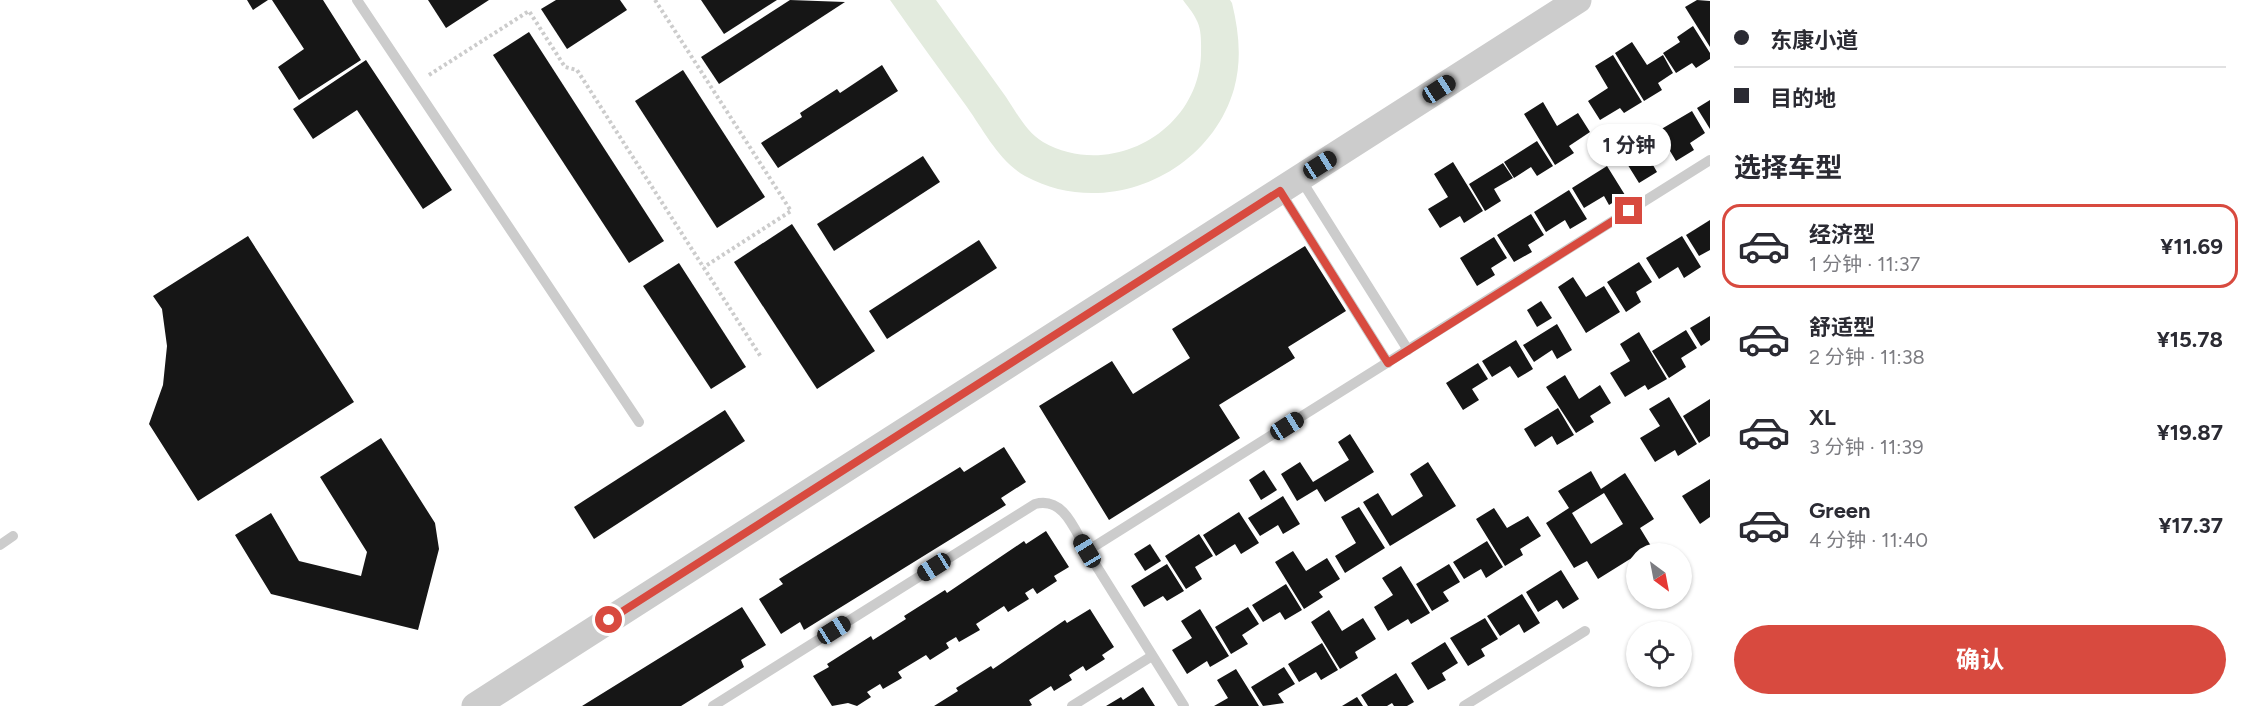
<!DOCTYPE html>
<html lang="zh">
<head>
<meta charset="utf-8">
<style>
  body { margin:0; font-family:Figtree,"Noto Sans SC",sans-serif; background:#f2f2f3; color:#2b2b33; height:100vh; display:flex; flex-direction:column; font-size:22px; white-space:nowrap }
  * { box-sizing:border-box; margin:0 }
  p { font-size:20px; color:#7c7c81 }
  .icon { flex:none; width:33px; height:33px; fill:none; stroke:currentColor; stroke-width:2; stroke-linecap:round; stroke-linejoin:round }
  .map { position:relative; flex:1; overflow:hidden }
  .side { display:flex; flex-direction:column; background:#fff; width:540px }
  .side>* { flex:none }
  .banner { display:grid; align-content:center; height:132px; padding:0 24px; background:#fff }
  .needle { width:39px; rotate:148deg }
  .buttons { position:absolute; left:1626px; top:543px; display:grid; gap:12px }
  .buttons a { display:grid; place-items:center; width:66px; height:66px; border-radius:50%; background:#fff; box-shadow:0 2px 4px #0004; font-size:30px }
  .end { position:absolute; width:27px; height:27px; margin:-14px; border:8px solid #d84a3f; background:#fff; box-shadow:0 0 0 3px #fff }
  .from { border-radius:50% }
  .bubble { position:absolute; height:42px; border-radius:21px; background:#fff; box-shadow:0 2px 4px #0004; font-size:20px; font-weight:700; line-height:42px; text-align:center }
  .car { position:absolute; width:18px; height:36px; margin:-18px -9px; border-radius:8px; box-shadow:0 0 4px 2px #0007; background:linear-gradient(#222 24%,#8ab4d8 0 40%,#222 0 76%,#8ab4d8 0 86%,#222 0) }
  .banner b { display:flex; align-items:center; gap:21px; height:57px; font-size:22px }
  .banner b+b { border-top:2px solid #e1e1e2 }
  .banner i { width:15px; height:15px; background:#2b2b33 }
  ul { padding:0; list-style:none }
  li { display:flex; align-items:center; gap:18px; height:84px; margin:0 12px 9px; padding:0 12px; border:3px solid transparent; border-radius:18px }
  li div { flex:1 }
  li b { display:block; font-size:22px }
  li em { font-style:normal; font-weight:700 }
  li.selected { border-color:#d84a3f }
  li>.icon { width:54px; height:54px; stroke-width:1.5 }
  h2 { padding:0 24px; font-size:27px; line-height:72px }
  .primary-button { display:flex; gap:12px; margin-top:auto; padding:12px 24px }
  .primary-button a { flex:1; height:69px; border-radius:36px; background:#d84a3f; color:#fff; font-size:24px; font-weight:700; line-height:69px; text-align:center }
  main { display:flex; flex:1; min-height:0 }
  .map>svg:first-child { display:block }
  .green { fill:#e3ebde }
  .building { fill:#161616; fill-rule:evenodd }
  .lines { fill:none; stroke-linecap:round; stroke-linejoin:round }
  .path { stroke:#ccc; stroke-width:4; stroke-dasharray:3 3; stroke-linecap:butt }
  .service { stroke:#ccc; stroke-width:10 }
  .tertiary { stroke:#ccc; stroke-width:27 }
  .route { stroke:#d84a3f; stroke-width:8 }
</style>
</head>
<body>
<main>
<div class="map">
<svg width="1710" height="706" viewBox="0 0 1710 706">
  <rect width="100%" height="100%" fill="#fff"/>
  <path class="green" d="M890,0H936C959,32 983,65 1006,97C1016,112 1027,133 1043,142C1110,180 1198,132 1201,55C1201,43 1202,29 1196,19C1193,12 1187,6 1183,0H1230L1232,3C1239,32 1242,60 1234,89C1209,175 1105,220 1025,176C999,161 984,131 967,107C941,71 915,36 890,0Z"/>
  <g class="building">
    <path d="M247,0H268L253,10Z"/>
    <path d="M272,0H323L361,60L299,100L278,67L304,49Z"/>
    <path d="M428,0H489L446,28Z"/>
    <path d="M556,0H620L627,10L567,49L541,9Z"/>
    <path d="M701,0H777L724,34Z"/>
    <path d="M790,0L845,2L719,84L701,57Z"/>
    <path d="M1697,0L1710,1V47L1685,7Z"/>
    <path d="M1693,26L1710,53V59L1696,68L1692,63L1676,73L1663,53L1680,42L1677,37Z"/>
    <path d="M529,32L664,241L629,263L493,55Z"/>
    <path d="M1632,42L1647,65L1663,55L1673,73L1658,83L1662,90L1644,101L1615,53Z"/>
    <path d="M1613,55L1642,102L1624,113L1620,108L1600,120L1588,101L1608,88L1595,66Z"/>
    <path d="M366,60L452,190L423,209L357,110L313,139L293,109Z"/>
    <path d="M882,65L898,91L778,168L761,143L802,117L800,113L837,89L840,93Z"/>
    <path d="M683,70L765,197L717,228L635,101Z"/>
    <path d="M1710,100V129L1697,108Z"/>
    <path d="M1543,102L1557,126L1578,113L1590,132L1569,146L1574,153L1555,165L1524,114Z"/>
    <path d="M1692,111L1705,133L1690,143L1694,150L1676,161L1658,131Z"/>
    <path d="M1655,133L1668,155L1653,165L1657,172L1639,183L1621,154Z"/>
    <path d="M1537,141L1553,166L1537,176L1531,167L1514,178L1504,162Z"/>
    <path d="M923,156L940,182L834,251L817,224Z"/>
    <path d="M1453,162L1483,211L1464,223L1460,216L1440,228L1428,209L1448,197L1434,174Z"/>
    <path d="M1503,163L1513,178L1494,189L1501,201L1485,211L1469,184Z"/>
    <path d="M1607,166L1625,195L1609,205L1604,196L1584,208L1572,188Z"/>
    <path d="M1569,190L1587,219L1570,229L1565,220L1546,232L1534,212Z"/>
    <path d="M1531,214L1544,235L1528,245L1532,252L1514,262L1497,235Z"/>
    <path d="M1710,220V250L1699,256L1686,235Z"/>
    <path d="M792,224L875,351L817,389L734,262Z"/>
    <path d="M248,236L354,402L198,501L149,424L163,385L167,346L162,309L153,296Z"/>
    <path d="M1682,236L1701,267L1684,278L1678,267L1659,279L1646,258Z"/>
    <path d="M1494,237L1507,258L1491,268L1495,275L1477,286L1460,258Z"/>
    <path d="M979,240L997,268L887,339L869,311Z"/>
    <path d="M1305,246L1346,311L1288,347L1295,358L1219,405L1240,438L1109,520L1039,406L1112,361L1133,394L1190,358L1172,329Z"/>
    <path d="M1639,262L1652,282L1636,292L1641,302L1626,312L1607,282Z"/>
    <path d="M679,263L746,367L711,389L643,286Z"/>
    <path d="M1573,277L1586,297L1604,286L1620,312L1586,333L1558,287Z"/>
    <path d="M1541,301L1552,318L1537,327L1527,310Z"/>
    <path d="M1710,316V340L1701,346L1690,328Z"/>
    <path d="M1557,324L1572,350L1557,359L1552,350L1534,362L1523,345Z"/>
    <path d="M1686,330L1697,348L1681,358L1686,367L1669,378L1652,351Z"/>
    <path d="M1639,332L1667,379L1648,390L1645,385L1625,397L1610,373L1630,361L1620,344Z"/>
    <path d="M1516,340L1533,369L1518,378L1510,366L1492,377L1482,361Z"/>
    <path d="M1478,363L1488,379L1472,389L1479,400L1463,410L1446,383Z"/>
    <path d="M1565,375L1579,399L1600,385L1611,403L1590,416L1594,422L1576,433L1546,387Z"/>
    <path d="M1669,397L1697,444L1678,456L1675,450L1655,462L1640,438L1660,426L1649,409Z"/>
    <path d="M1710,399V436L1699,443L1683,416Z"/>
    <path d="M1558,408L1574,435L1557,445L1552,436L1535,447L1524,429Z"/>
    <path d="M725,410L745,441L594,539L574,507Z"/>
    <path d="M1350,434L1374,472L1325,502L1317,489L1297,501L1281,474L1300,462L1313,482L1349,460L1338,442Z"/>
    <path d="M381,438L435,523L439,549L418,630L271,594L235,535L271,513L299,561L361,576L367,552L320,477Z"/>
    <path d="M1004,447L1026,482L1001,498L1006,505L804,630L800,622L781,634L759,599L783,584L779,579L960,467L964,472Z"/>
    <path d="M1428,462L1456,506L1390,546L1363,502L1378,493L1392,516L1423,496L1410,474Z"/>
    <path d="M1264,470L1277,490L1261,500L1249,480Z"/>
    <path d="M1591,471L1601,489L1625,473L1654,519L1640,528L1651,546L1598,579L1587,561L1574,568L1546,523L1569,508L1558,491ZM1604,493L1623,524L1591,544L1572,513Z"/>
    <path d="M1710,479V517L1700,524L1682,496Z"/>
    <path d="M1283,496L1300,524L1283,534L1278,525L1260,536L1248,518Z"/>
    <path d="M1359,507L1385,548L1345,573L1335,556L1356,543L1341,517Z"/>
    <path d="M1494,508L1507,528L1528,516L1541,536L1520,549L1523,555L1505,566L1476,519Z"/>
    <path d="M1239,512L1259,543L1241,554L1235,544L1216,556L1203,535Z"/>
    <path d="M1046,531L1069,567L1054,576L1057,581L1037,594L1033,588L1025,593L1029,599L1008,612L1004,606L976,624L980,630L959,642L956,637L946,643L949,648L930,660L926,655L898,672L902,678L883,689L880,684L867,692L871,697L857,706L848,703L832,706L813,676L829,667L827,664L871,636L873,640L906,619L904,616L945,590L947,593L1024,541L1026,544Z"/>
    <path d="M1199,534L1213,556L1195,567L1202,579L1186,589L1165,556Z"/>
    <path d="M1487,541L1503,567L1486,578L1481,569L1464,579L1453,562Z"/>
    <path d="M1150,544L1161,561L1145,571L1134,554Z"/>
    <path d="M1293,551L1306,571L1327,558L1340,579L1319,592L1323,597L1304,609L1275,562Z"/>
    <path d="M1167,564L1184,591L1167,601L1163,596L1144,607L1131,586Z"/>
    <path d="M1449,564L1460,582L1443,592L1449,601L1432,611L1416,584Z"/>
    <path d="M1401,566L1430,613L1411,624L1408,619L1388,631L1374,607L1393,595L1382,578Z"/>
    <path d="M1561,570L1579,599L1563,609L1557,600L1538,612L1526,592Z"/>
    <path d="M1286,584L1302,610L1285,620L1280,612L1263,622L1252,605Z"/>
    <path d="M1522,594L1540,623L1524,633L1519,624L1500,636L1487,616Z"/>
    <path d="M742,607L766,645L741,660L744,667L681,706H582Z"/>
    <path d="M1248,607L1259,624L1242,635L1248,644L1231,654L1215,627Z"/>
    <path d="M1090,609L1114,647L1102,655L1105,659L1086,671L1083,666L1069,675L1072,680L1054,691L1051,686L1029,700L1032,705L1030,706H934L958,691L956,688L991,666L993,669L1065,620L1067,623Z"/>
    <path d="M1200,609L1229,656L1210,667L1207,661L1187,674L1172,650L1192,638L1181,621Z"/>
    <path d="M1329,610L1342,631L1363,618L1376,639L1355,652L1358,658L1340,669L1311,622Z"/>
    <path d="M1485,618L1498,639L1481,649L1485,656L1468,666L1450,638Z"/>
    <path d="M1445,642L1458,663L1442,673L1446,680L1428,690L1411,663Z"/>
    <path d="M1322,643L1338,670L1321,680L1316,672L1299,682L1288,664Z"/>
    <path d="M1284,667L1295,684L1278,694L1284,703L1263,706L1251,687Z"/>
    <path d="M1236,669L1259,706H1214L1228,698L1217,680Z"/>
    <path d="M1396,673L1414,702L1407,706H1394L1392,703L1387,706H1368L1361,695Z"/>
    <path d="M1143,687L1155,706H1106L1121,697L1123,700Z"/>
    <path d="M1357,697L1363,706H1342Z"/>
  </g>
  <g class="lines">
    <g class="path">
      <path d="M655,0L791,211L704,267"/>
      <path d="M429,75L529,11L565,67L577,70L761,357"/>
    </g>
    <g class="service">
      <path d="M357,0L639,422"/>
      <path d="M1300,178L1408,350"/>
      <path d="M1280,191L1388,363"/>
      <path d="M0,545L13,536"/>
      <path d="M713,706L1035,504C1064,496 1075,531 1087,551"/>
      <path d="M1072,706L1152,656"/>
      <path d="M1184,706L1087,551L1710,160"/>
      <path d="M1464,706L1585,631"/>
    </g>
    <path class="tertiary" d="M475,706L1578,0"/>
  </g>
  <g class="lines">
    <path class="route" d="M609,620L1280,191L1388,363L1629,211"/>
  </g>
</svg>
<div class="buttons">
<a><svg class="needle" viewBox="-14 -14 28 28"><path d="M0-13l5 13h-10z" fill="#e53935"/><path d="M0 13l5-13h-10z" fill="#7c7c81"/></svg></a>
<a><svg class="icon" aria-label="locate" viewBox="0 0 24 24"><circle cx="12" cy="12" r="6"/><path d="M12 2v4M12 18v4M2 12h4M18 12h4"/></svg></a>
</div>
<i class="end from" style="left:609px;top:620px"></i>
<i class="end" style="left:1629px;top:211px"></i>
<div class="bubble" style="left:1587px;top:124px;width:84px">1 分钟</div>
<i class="car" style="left:1439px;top:89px;rotate:57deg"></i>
<i class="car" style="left:1320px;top:165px;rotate:58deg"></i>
<i class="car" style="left:1287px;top:426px;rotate:58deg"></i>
<i class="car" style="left:1087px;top:551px;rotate:329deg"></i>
<i class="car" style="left:934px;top:567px;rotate:238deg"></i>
<i class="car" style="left:834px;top:630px;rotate:58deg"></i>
</div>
<section class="side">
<div class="banner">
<b><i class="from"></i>东康小道</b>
<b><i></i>目的地</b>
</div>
<h2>选择车型</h2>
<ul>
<li class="selected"><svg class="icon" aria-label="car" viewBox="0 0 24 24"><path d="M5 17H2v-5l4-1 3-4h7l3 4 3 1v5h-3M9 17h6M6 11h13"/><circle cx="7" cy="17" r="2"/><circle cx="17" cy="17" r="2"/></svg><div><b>经济型</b><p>1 分钟 · 11:37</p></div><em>¥11.69</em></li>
<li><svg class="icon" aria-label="car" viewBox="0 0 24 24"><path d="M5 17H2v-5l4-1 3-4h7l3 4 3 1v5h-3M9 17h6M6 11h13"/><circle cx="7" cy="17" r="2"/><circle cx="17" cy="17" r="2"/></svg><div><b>舒适型</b><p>2 分钟 · 11:38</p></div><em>¥15.78</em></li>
<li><svg class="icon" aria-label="car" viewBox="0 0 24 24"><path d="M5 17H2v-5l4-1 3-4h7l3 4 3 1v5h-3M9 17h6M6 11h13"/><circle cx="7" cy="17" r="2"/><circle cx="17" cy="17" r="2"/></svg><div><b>XL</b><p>3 分钟 · 11:39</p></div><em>¥19.87</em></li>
<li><svg class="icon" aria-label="car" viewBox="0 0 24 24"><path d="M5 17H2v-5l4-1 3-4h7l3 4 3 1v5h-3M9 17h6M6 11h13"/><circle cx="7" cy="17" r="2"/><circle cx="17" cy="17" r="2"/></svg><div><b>Green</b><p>4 分钟 · 11:40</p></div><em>¥17.37</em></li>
</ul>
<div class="primary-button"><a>确认</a></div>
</section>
</main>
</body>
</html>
